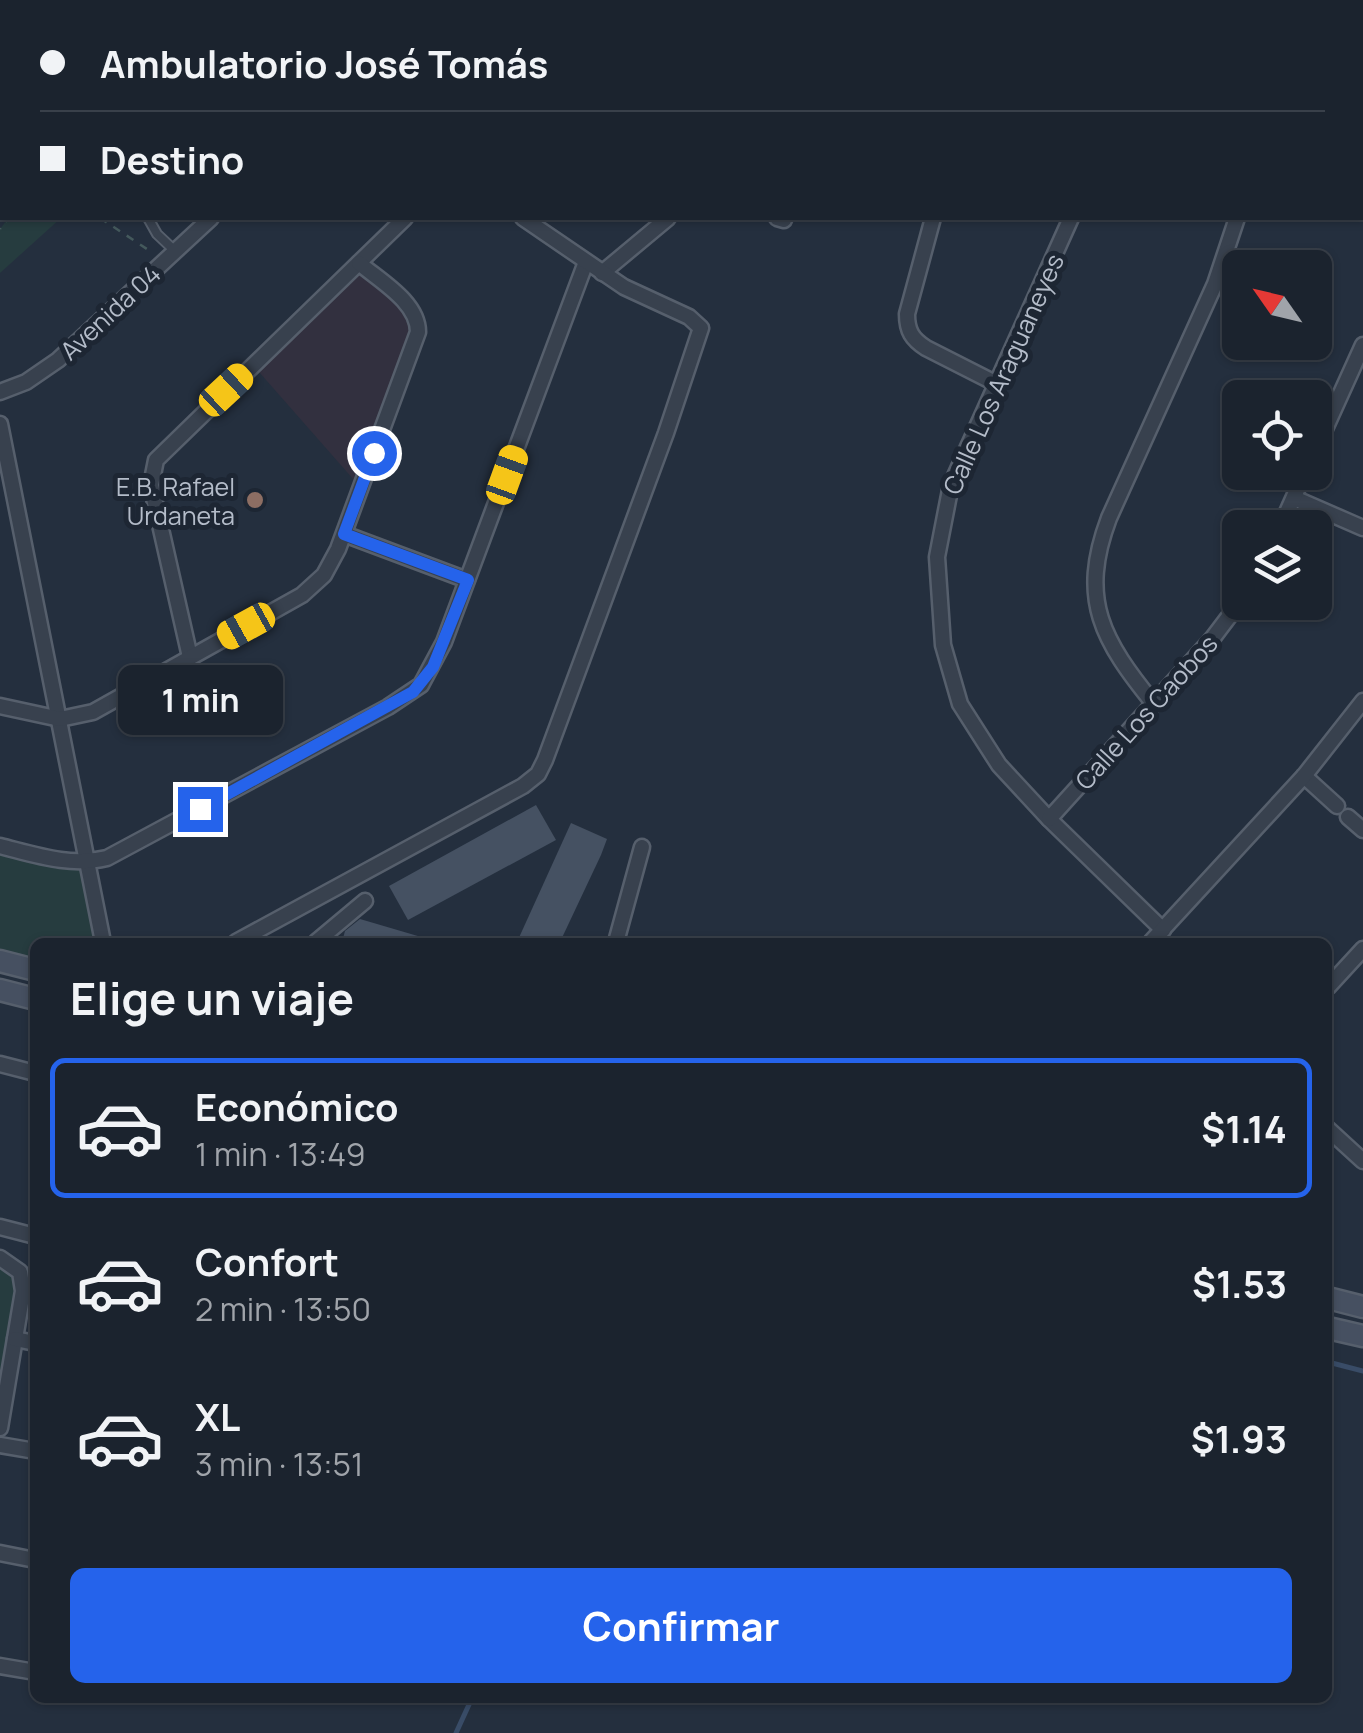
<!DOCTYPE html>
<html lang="es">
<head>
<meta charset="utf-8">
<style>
  body { margin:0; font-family:Manrope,sans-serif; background:#242b36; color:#f1f3f6; height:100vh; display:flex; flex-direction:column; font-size:38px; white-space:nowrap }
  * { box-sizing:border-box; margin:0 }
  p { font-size:32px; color:#a0a4aa }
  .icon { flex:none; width:55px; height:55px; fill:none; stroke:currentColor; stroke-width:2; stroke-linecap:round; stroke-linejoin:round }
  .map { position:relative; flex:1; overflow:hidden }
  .panel { position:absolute; left:30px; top:938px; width:1302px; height:765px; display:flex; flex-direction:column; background:#1b232e; border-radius:15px; box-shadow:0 2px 8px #0004,0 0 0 2px #39404a }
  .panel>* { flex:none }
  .guide { position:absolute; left:0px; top:0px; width:1365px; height:220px; box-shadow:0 2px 8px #0004,0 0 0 2px #39404a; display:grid; align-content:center; height:220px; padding:0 40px; background:#1b232e }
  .needle { width:65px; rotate:304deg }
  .buttons { position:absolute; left:1222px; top:250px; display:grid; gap:20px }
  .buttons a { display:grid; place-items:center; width:110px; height:110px; border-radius:15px; background:#1b232e; box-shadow:0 2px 8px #0004,0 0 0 2px #39404a; font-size:50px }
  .end { position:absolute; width:45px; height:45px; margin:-22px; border:12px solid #2563eb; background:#fff; box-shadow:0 0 0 5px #fff }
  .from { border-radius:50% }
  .bubble { position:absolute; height:70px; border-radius:15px; background:#1b232e; box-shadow:0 2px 8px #0004,0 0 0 2px #39404a; font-size:32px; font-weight:700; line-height:70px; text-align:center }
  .car { position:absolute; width:30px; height:60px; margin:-30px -15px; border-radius:12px; box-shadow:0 0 8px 2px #0007; background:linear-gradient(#f5c518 24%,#345 0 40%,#f5c518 0 76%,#345 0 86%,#f5c518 0) }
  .guide b { display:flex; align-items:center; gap:35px; height:95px; font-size:38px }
  .guide b+b { border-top:2px solid #39404a }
  .guide i { width:25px; height:25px; background:#f1f3f6 }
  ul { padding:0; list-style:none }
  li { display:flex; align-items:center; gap:30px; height:140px; margin:0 20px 15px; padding:0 20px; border:5px solid transparent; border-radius:15px }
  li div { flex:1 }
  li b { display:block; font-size:38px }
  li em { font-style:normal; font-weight:700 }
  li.on { border-color:#2563eb }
  li>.icon { width:90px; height:90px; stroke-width:1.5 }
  h2 { padding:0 40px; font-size:45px; line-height:120px }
  .primary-button { display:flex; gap:20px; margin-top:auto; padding:20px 40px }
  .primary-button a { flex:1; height:115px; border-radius:15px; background:#2563eb; color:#fff; font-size:40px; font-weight:700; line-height:115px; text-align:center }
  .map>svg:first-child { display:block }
  .medical { fill:#32303f }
  .green { fill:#263c3f }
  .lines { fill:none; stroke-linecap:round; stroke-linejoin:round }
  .stream { stroke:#394c67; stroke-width:5 }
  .building { fill:#455162 }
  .service-casing { stroke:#565f6c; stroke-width:12 }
  .minor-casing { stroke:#565f6c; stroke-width:19 }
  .secondary-casing { stroke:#565f6c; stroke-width:25 }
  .path { stroke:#44595c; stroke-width:2.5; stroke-dasharray:8 8; stroke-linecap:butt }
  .service { stroke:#38414e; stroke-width:8 }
  .minor { stroke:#38414e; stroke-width:14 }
  .secondary { stroke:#465061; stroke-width:20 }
  .route { stroke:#2563eb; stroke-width:12 }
  .education-dot { fill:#8d6e63; stroke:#1d2633; stroke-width:4 }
  .labels { text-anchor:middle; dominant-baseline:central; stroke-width:10; stroke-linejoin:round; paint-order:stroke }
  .street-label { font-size:25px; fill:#b4bcc9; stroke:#1d2633 }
  .poi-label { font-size:25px; fill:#b4bcc9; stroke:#1d2633; text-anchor:end }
</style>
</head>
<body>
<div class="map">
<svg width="1363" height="1733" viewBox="0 0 1363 1733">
  <rect width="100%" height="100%" fill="#242f3e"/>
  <path class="medical" d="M359,263L418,321L361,488L253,365Z"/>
  <g class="green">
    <path d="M2,195V218H61L0,273V229L6,221L0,217Z"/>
    <path d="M0,846L88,863L103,942H35V970L0,961Z"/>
    <path d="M0,1258L20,1272L0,1428Z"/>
  </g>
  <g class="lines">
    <g class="stream">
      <path d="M1328,1362L1363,1371"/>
      <path d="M456,1733L472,1698"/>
    </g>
  </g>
  <g class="building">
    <path d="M536,805L556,840L408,920L389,886Z"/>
    <path d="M571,823L607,839L601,855L560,942H517Z"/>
    <path d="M360,919L428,939L427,942H342L345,931Z"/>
  </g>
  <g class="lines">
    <g class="service-casing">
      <path id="service" d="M148,218L157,234L175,251"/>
    </g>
    <g class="minor-casing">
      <g id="minor">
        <path d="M21,0L24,2"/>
        <path d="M444,0L448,2"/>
        <path d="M158,2L159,0"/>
        <path d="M408,2L410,0"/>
        <path d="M571,2L573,0"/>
        <path d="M684,2V0"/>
        <path d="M776,2L777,0"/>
        <path d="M993,2L994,0"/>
        <path d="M1239,2V0"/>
        <path d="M0,199L2,195"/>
        <path d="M1362,201H1363"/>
        <path d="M777,218L784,220"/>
        <path d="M933,218L907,314C907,331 912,339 926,348L995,383"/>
        <path d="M1071,218L951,485L937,557L943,645L960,704L999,765L1049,819L1163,930"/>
        <path d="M602,273L668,218"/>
        <path d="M0,392L26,382L58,360L211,218"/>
        <path d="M0,424L103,942"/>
        <path d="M1315,451L1363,345"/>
        <path d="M1294,498L1363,528"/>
        <path d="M1280,528L1305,472"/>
        <path d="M344,534L467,580"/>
        <path d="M190,657L151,485L156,460L405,218"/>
        <path d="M1154,704C1103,641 1078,600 1109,518L1215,284L1237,218"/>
        <path d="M0,706L60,719L93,712L302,595L324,575L338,549L418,332C418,302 380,281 359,263"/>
        <path d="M1304,776L1337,806"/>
        <path d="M1348,817L1363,830"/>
        <path d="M1049,819L1212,639L1240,602"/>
        <path d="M0,846C36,855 70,867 107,858L388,707L421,685L444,642L586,262"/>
        <path d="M236,942L523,786L538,774L545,760L666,433L701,328L689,317L624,287L523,218"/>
        <path d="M316,942L365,901"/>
        <path d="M616,942L642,847"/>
        <path d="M1151,942L1304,776L1363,701"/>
        <path d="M1328,987L1363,949"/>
        <path d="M0,1064L35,1073"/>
        <path d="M1328,1129L1363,1161"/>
        <path d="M0,1227L35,1236"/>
        <path d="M0,1258L20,1272L23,1291L0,1428"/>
        <path d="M15,1339L35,1343"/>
        <path d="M0,1445L35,1451"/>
        <path d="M0,1553L35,1560"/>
        <path d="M0,1666L35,1672"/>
      </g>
    </g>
    <g class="secondary-casing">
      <g id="secondary">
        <path d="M0,961L35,970"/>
        <path d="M0,990L35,999"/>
        <path d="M1328,1298L1363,1307"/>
        <path d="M1328,1328L1363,1336"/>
      </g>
    </g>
    <g class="path">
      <path d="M313,0L317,2"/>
      <path d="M218,2L220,0"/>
      <path d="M884,2L885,0"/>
      <path d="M0,126L2,128"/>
      <path d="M0,217L6,221L0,229"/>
      <path d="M100,218L153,253"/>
    </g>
    <use href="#service" class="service"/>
    <use href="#minor" class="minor"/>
    <use href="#secondary" class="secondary"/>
  </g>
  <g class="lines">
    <path class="route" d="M200,809L413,692L433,667L468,580L344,534L374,453"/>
  </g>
  <circle class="education-dot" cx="255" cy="500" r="10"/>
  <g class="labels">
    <g class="street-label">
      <text transform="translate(110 312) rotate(-43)">Avenida 04</text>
      <text transform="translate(1003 374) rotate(-66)">Calle Los Araguaneyes</text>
      <text transform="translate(1146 712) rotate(-48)">Calle Los Caobos</text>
    </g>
    <g class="poi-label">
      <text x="235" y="486">E.B. Rafael<tspan x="235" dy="29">Urdaneta</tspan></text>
    </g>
  </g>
</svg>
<div class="buttons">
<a><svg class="needle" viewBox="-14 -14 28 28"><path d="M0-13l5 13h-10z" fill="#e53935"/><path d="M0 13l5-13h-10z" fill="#a0a4aa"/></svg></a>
<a><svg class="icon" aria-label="locate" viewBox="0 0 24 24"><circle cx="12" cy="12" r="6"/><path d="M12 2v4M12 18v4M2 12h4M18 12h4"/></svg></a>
<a><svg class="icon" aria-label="layers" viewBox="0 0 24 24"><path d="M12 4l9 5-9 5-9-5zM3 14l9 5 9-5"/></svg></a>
</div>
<i class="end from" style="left:374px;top:453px"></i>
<i class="end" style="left:200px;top:809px"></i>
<div class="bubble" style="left:118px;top:665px;width:165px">1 min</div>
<i class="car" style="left:226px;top:390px;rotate:47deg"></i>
<i class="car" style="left:507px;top:475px;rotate:20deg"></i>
<i class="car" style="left:246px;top:626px;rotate:241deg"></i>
<div class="guide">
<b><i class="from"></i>Ambulatorio José Tomás</b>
<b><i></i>Destino</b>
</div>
<section class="panel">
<h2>Elige un viaje</h2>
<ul>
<li class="on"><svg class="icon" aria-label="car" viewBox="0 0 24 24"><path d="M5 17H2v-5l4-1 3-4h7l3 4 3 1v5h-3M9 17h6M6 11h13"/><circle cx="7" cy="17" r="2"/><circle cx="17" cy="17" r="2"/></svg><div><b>Económico</b><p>1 min · 13:49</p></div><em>$1.14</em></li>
<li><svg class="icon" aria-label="car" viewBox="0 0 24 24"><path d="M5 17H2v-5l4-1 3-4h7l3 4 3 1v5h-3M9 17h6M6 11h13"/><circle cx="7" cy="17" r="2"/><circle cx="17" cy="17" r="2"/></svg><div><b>Confort</b><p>2 min · 13:50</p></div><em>$1.53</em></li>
<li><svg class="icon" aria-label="car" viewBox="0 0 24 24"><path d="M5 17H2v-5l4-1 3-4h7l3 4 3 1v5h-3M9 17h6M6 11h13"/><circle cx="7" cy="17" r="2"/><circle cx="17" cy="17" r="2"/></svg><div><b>XL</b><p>3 min · 13:51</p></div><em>$1.93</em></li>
</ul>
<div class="primary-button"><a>Confirmar</a></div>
</section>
</div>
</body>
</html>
